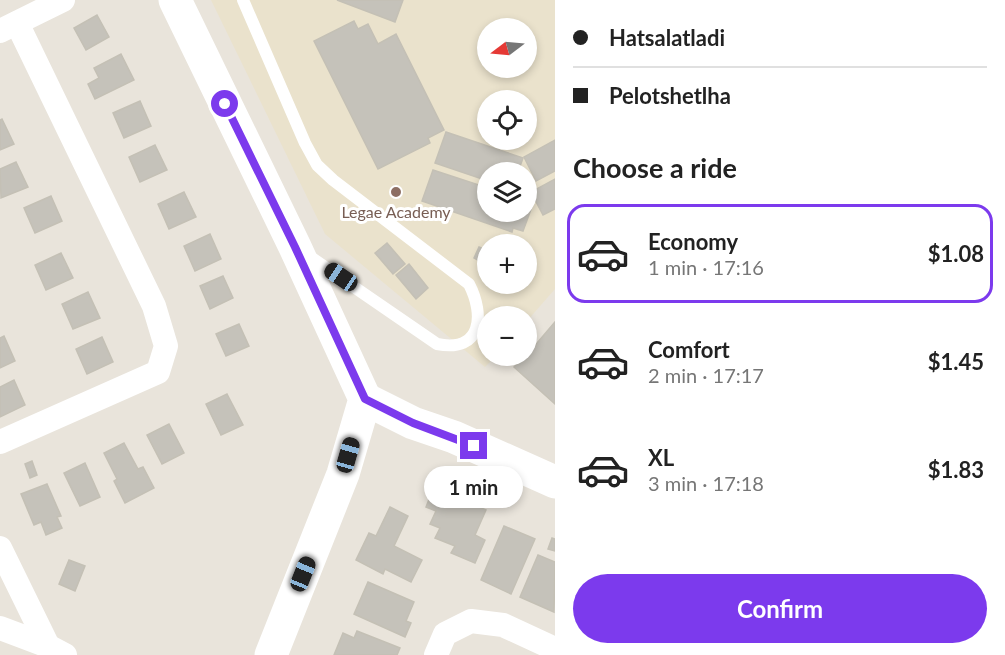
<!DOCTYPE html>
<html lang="en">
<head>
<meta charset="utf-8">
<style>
  body { margin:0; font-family:Lato,sans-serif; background:#f2f2f2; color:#222; height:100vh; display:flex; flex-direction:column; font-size:22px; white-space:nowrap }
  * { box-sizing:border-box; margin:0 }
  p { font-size:20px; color:#767676 }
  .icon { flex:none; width:33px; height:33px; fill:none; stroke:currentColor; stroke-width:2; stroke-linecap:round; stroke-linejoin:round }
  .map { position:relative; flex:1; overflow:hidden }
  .side { display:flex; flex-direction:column; background:#fff; width:450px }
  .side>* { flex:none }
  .top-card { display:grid; align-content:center; height:132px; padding:0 18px; background:#fff }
  .needle { width:39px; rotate:254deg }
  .controls { position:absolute; left:477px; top:18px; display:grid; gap:12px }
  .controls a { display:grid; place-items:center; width:60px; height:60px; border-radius:50%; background:#fff; box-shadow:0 3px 9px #0003; font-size:30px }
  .end { position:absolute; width:27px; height:27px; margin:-14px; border:8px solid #7c3aed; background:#fff; box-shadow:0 0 0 3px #fff }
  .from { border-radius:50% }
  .bubble { position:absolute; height:42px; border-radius:21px; background:#fff; box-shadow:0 3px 9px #0003; font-size:20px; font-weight:700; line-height:42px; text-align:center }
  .car { position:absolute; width:18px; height:36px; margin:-18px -9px; border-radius:8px; box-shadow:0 0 4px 2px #0007; background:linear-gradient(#222 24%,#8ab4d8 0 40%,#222 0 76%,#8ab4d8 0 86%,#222 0) }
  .top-card b { display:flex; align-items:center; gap:21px; height:57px; font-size:22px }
  .top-card b+b { border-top:2px solid #e0e0e0 }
  .top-card i { width:15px; height:15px; background:#222 }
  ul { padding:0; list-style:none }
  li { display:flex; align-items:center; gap:18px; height:99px; margin:0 12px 9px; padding:0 6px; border:3px solid transparent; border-radius:18px }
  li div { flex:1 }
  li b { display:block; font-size:22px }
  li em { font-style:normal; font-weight:700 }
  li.selected { border-color:#7c3aed }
  li>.icon { width:54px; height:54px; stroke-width:1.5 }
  h2 { padding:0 18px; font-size:27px; line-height:72px }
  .action { display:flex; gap:12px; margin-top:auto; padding:12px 18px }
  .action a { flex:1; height:69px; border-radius:36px; background:#7c3aed; color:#fff; font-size:24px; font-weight:700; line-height:69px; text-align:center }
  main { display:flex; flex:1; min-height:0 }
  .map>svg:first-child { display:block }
  .education { fill:#eae2cc; fill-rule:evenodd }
  .building { fill:#c5c2ba; stroke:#c4c0b5; stroke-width:1.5 }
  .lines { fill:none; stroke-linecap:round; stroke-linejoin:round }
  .lane { stroke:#fff; stroke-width:12 }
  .street { stroke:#fff; stroke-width:24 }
  .secondary { stroke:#fff; stroke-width:33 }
  .route { stroke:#7c3aed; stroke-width:8 }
  .education-dot { fill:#8d6e63; stroke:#fff; stroke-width:2 }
  .labels { text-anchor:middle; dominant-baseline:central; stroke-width:6; stroke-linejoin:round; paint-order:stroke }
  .education-label { font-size:16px; fill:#785e54; stroke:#fff }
</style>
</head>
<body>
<main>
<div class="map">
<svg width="555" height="655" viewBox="0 0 555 655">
  <rect width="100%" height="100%" fill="#e9e4db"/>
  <path class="education" d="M211,0H555V289L527,321L526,316H488V356H496L485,367L325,234ZM488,28H526V68H488ZM488,100H526V140H488ZM488,172H526V212H488ZM488,244H526V284H488Z"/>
  <g class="building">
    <path d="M337,0H403L395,22Z"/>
    <path d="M97,15L109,37L86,50L74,28Z"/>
    <path d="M354,21L358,29L368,24L378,44L396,34L444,130L428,138L430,143L378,169L314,41Z"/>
    <path d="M121,54L134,80L95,99L88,84L99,78L94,68Z"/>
    <path d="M140,101L151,126L124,138L113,113Z"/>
    <path d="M2,119L14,144L0,150V120Z"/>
    <path d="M446,132L523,158L518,172H488V181L435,163Z"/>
    <path d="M555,140V171L536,181L524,157Z"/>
    <path d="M155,145L167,170L140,182L129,157Z"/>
    <path d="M16,162L28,187L1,198L0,169Z"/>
    <path d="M433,170L488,188V212H526V201L533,204L523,231L513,228L512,232L422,201Z"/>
    <path d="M555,179V209L543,215L531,192Z"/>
    <path d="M184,192L196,217L169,229L158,204Z"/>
    <path d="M51,196L62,221L35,233L24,208Z"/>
    <path d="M210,234L221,259L195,271L184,246Z"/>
    <path d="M387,243L405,264L393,274L375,253Z"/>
    <path d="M479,247L486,250L481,262L474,258Z"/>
    <path d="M61,253L73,278L46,290L35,265Z"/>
    <path d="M409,264L428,288L416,299L396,275Z"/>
    <path d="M223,276L233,298L210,309L200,286Z"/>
    <path d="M88,292L100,318L73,329L62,304Z"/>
    <path d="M555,322V404L514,367L526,356Z"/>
    <path d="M239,324L249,346L226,356L216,334Z"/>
    <path d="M4,336L15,361L0,368V338Z"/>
    <path d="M102,337L113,362L87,374L76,349Z"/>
    <path d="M14,380L25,405L0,417V387Z"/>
    <path d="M227,394L243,425L221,435L206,404Z"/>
    <path d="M169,424L184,453L162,464L147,435Z"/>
    <path d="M124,443L138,469L143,467L154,488L125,503L114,481L117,479L104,453Z"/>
    <path d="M32,461L37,475L30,478L25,464Z"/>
    <path d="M85,463L100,497L80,506L64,473Z"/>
    <path d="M47,484L61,516L57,517L62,528L46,535L41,522L34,525L21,494Z"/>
    <path d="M433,489L486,510L475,535L485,540L475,563L451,553L455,546L435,538L440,528L430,524L436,511L426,507Z"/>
    <path d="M390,507L408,516L394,546L422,560L411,582L385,569L383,574L356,560L369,533L376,536Z"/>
    <path d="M504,526L535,539L511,594L481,580Z"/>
    <path d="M552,538L555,539V551L548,549Z"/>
    <path d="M538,555L555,562L554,612L520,597Z"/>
    <path d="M69,560L85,566L75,591L59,584Z"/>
    <path d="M368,582L414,602L406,621L411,623L405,637L354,614Z"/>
    <path d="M357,631L400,648L397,655H334L343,633L354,638Z"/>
  </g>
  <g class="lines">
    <path class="lane" d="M243,0L305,143L317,165L333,180L469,284C485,315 482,353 437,344L309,256"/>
    <g class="street">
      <path d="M0,31L63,0"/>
      <path d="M0,442L158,372L166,346L154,306L17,23"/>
      <path d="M0,548L48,646"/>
      <path d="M0,628L48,646L65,655"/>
      <path d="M436,655L445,634L471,621L503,625L555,649"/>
    </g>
    <g class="secondary">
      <path d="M175,0L295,247L365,399L343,474L271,655"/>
      <path d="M365,399L413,423L454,437L555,482"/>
    </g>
  </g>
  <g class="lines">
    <path class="route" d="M225,104L295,247L365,399L413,423L474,446"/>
  </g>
  <circle class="education-dot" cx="396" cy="192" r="6"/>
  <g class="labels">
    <g class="education-label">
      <text x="396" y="211">Legae Academy</text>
    </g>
  </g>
</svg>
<div class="controls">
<a><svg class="needle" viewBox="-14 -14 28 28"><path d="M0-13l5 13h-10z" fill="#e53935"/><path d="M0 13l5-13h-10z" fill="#767676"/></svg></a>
<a><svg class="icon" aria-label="locate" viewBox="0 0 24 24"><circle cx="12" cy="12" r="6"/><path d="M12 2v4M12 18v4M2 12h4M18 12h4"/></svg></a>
<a><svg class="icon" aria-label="layers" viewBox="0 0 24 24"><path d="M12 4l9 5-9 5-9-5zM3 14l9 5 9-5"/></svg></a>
<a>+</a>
<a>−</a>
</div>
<i class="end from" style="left:225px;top:104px"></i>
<i class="end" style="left:474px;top:446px"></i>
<div class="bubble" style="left:424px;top:466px;width:99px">1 min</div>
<i class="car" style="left:341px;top:277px;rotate:304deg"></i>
<i class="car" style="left:348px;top:455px;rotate:16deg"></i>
<i class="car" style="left:303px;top:574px;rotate:22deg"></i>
</div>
<section class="side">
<div class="top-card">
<b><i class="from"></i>Hatsalatladi</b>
<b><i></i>Pelotshetlha</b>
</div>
<h2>Choose a ride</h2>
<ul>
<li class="selected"><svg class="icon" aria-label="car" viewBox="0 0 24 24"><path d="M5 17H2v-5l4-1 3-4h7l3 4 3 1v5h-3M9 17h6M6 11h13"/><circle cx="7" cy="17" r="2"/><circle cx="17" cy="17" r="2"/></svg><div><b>Economy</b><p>1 min · 17:16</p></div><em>$1.08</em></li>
<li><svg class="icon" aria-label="car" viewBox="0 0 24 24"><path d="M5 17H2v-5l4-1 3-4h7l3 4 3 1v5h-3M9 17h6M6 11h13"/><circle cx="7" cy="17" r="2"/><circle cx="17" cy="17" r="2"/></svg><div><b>Comfort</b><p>2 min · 17:17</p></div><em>$1.45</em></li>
<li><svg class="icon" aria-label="car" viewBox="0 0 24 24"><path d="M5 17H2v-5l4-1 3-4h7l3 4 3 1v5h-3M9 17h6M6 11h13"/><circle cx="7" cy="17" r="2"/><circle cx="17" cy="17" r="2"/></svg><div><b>XL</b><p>3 min · 17:18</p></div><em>$1.83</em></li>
</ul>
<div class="action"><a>Confirm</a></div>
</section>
</main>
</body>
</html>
